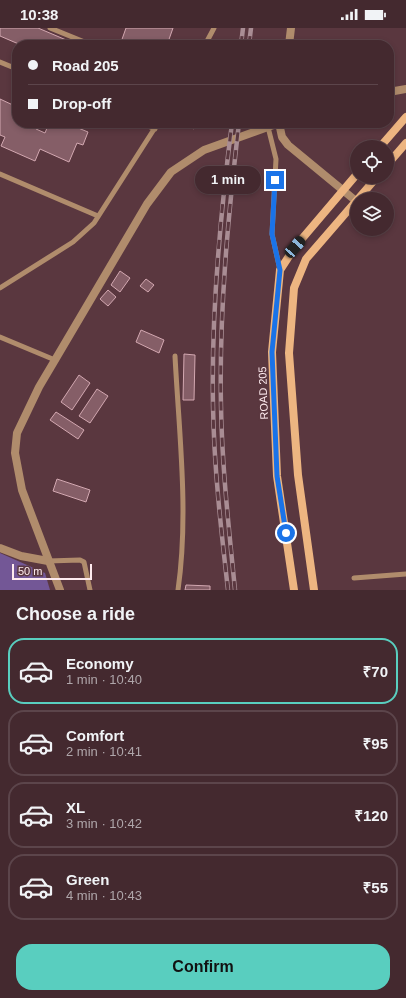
<!DOCTYPE html>
<html lang="en">
<head>
<meta charset="utf-8">
<style>
  body { margin:0; font-family:Helvetica,sans-serif; background:#4e353b; color:#f1f3f6; height:100vh; display:flex; flex-direction:column; font-size:15px; white-space:nowrap }
  * { box-sizing:border-box; margin:0 }
  p { font-size:13px; color:#afa6aa }
  .icon { flex:none; width:22px; height:22px; fill:none; stroke:currentColor; stroke-width:2; stroke-linecap:round; stroke-linejoin:round }
  .map { position:relative; height:562px; overflow:hidden }
  .panel { display:flex; flex-direction:column; background:#44292f; flex:1 }
  .panel>* { flex:none }
  .top-card { position:absolute; left:12px; top:12px; width:382px; height:88px; border-radius:16px; box-shadow:0 2px 6px #0003,0 0 0 1px #5c454b; display:grid; align-content:center; height:88px; padding:0 16px; background:#44292f }
  .buttons { position:absolute; left:350px; top:112px; display:grid; gap:8px }
  .buttons a { display:grid; place-items:center; width:44px; height:44px; border-radius:50%; background:#44292f; box-shadow:0 2px 6px #0003,0 0 0 1px #5c454b; font-size:20px }
  .scale { position:absolute; left:12px; bottom:10px; width:80px; box-sizing:border-box; padding-left:4px; border:2px solid #feebef; border-top:0; font-size:11px; line-height:14px; white-space:nowrap; color:#feebef; -webkit-text-stroke:3px #5a373f; paint-order:stroke }
  .end { position:absolute; width:18px; height:18px; margin:-9px; border:5px solid #1a73e8; background:#fff; box-shadow:0 0 0 2px #fff }
  .from { border-radius:50% }
  .bubble { position:absolute; height:28px; border-radius:14px; background:#44292f; box-shadow:0 2px 6px #0003,0 0 0 1px #5c454b; font-size:13px; font-weight:700; line-height:28px; text-align:center }
  .car { position:absolute; width:12px; height:24px; margin:-12px -6px; border-radius:5px; box-shadow:0 0 3px 1px #0007; background:linear-gradient(#222 24%,#8ab4d8 0 40%,#222 0 76%,#8ab4d8 0 86%,#222 0) }
  .top-card b { display:flex; align-items:center; gap:14px; height:38px; font-size:15px }
  .top-card b+b { border-top:1px solid #5c454b }
  .top-card i { width:10px; height:10px; background:#f1f3f6 }
  ul { padding:0; list-style:none }
  li { display:flex; align-items:center; gap:12px; height:66px; margin:0 8px 6px; padding:0 8px; border:2px solid #5c454b; border-radius:16px }
  li div { flex:1 }
  li b { display:block; font-size:15px }
  li em { font-style:normal; font-weight:700 }
  li.current { border-color:#59cebf }
  li>.icon { width:36px; height:36px; stroke-width:1.5 }
  h2 { padding:0 16px; font-size:18px; line-height:48px }
  .primary-button { display:flex; gap:8px; margin-top:auto; padding:8px 16px }
  .primary-button a { flex:1; height:46px; border-radius:16px; background:#59cebf; color:#111; font-size:16px; font-weight:700; line-height:46px; text-align:center }
  .status { display:flex; justify-content:space-between; align-items:center; height:28px; padding:0 20px; background:#44292f; direction:ltr }
  .status svg { height:11px; fill:currentColor }
  .map>svg:first-child { display:block }
  .green { fill:#735796 }
  .building { fill:#855e67; stroke:#d3a8b1 }
  .lines { fill:none; stroke-linecap:round; stroke-linejoin:round }
  .service { stroke:#b08c6c; stroke-width:5 }
  .tertiary { stroke:#b08c6c; stroke-width:8 }
  .secondary { stroke:#edb581; stroke-width:8 }
  .rail-casing { stroke:#a98d94; stroke-width:4.5 }
  .rail { stroke:#5a373f; stroke-width:3; stroke-dasharray:9; stroke-linecap:butt }
  .route { stroke:#1a73e8; stroke-width:5 }
  .labels { text-anchor:middle; dominant-baseline:central; stroke-width:4; stroke-linejoin:round; paint-order:stroke }
  .street-label { font-size:11px; fill:#feebef; stroke:#5a373f }
</style>
</head>
<body>
<div class="status"><b>10:38</b><svg viewBox="0 0 49 12"><path d="M0 12V9h3v3zM5 12V6h3v6zM10 12V3h3v9zM15 12V0h3v12zM26 1h20v11H26zM47 4h2v5h-2z"/></svg></div>
<div class="map">
<svg width="406" height="562" viewBox="0 0 406 562">
  <rect width="100%" height="100%" fill="#5a373f"/>
  <path class="green" d="M0,525L45,545L50,562H0Z"/>
  <g class="building">
    <path d="M0,0H38L78,17H21L0,8Z"/>
    <path d="M126,0H173L167,17H120Z"/>
    <path d="M0,71L15,78L13,84L16,85L14,90L17,91V95H39L36,101L45,105L49,95H66L88,104L83,117L77,115L69,134L40,121L35,133L1,118L5,109L0,107Z"/>
    <path d="M184,95H198L194,101Z"/>
    <path d="M120,243L130,250L120,264L111,257Z"/>
    <path d="M146,251L154,257L148,264L140,258Z"/>
    <path d="M108,262L116,269L108,278L100,271Z"/>
    <path d="M141,302L164,312L159,325L136,314Z"/>
    <path d="M184,326L195,327L194,372H183Z"/>
    <path d="M79,347L90,355L72,382L61,374Z"/>
    <path d="M97,361L108,368L90,395L79,388Z"/>
    <path d="M56,384L84,402L78,411L50,392Z"/>
    <path d="M57,451L90,462L86,474L53,463Z"/>
    <path d="M186,557L210,558V562H185Z"/>
  </g>
  <g class="lines">
    <g class="service">
      <path d="M50,0L92,17"/>
      <path d="M205,17L214,0"/>
      <path d="M0,34L17,41"/>
      <path d="M141,95L155,101"/>
      <path d="M268,99L276,131L272,206L280,242"/>
      <path d="M0,146L98,188"/>
      <path d="M0,260L73,214L94,195L158,95"/>
      <path d="M0,309L55,332"/>
      <path d="M175,328C179,405 189,485 178,562"/>
      <path d="M48,533L80,532L84,534L90,562"/>
      <path d="M354,550L406,546"/>
    </g>
    <g class="tertiary">
      <path d="M289,17L291,0"/>
      <path d="M389,64L406,61"/>
      <path d="M279,95L282,109L288,117L356,173"/>
      <path d="M0,520L21,528L48,533"/>
      <path d="M60,562L22,462L15,425L17,405L39,359L55,332L147,176L171,144L204,122L279,95"/>
    </g>
    <g class="secondary">
      <path d="M380,119L406,89"/>
      <path d="M387,137L406,115"/>
      <path d="M358,171L377,149"/>
      <path d="M294,562L277,448L272,324L280,242L295,219L357,146"/>
      <path d="M314,562L298,447L289,325L294,260L306,231L357,172"/>
    </g>
    <g class="rail-casing">
      <g id="rail">
        <path d="M241,17L243,0"/>
        <path d="M249,17L251,0"/>
        <path d="M228,562C221,501 214,440 213,378C211,284 220,189 232,95"/>
        <path d="M235,562C229,501 222,440 221,378C219,284 228,189 239,95"/>
      </g>
    </g>
    <use href="#rail" class="rail"/>
  </g>
  <g class="lines">
    <path class="route" d="M275,152L272,206L280,242L272,324L277,448L286,505"/>
  </g>
  <g class="labels">
    <g class="street-label">
      <text transform="translate(263 365) rotate(-92)">ROAD 205</text>
    </g>
  </g>
</svg>
<div class="buttons">
<a><svg class="icon" aria-label="locate" viewBox="0 0 24 24"><circle cx="12" cy="12" r="6"/><path d="M12 2v4M12 18v4M2 12h4M18 12h4"/></svg></a>
<a><svg class="icon" aria-label="layers" viewBox="0 0 24 24"><path d="M12 4l9 5-9 5-9-5zM3 14l9 5 9-5"/></svg></a>
</div>
<div class="scale">50 m</div>
<i class="end from" style="left:286px;top:505px"></i>
<i class="end" style="left:275px;top:152px"></i>
<div class="bubble" style="left:195px;top:138px;width:66px">1 min</div>
<i class="car" style="left:295px;top:219px;rotate:41deg"></i>
<div class="top-card">
<b><i class="from"></i>Road 205</b>
<b><i></i>Drop-off</b>
</div>
</div>
<section class="panel">
<h2>Choose a ride</h2>
<ul>
<li class="current"><svg class="icon" aria-label="car" viewBox="0 0 24 24"><path d="M5 17H2v-5l4-1 3-4h7l3 4 3 1v5h-3M9 17h6M6 11h13"/><circle cx="7" cy="17" r="2"/><circle cx="17" cy="17" r="2"/></svg><div><b>Economy</b><p>1 min · 10:40</p></div><em>₹70</em></li>
<li><svg class="icon" aria-label="car" viewBox="0 0 24 24"><path d="M5 17H2v-5l4-1 3-4h7l3 4 3 1v5h-3M9 17h6M6 11h13"/><circle cx="7" cy="17" r="2"/><circle cx="17" cy="17" r="2"/></svg><div><b>Comfort</b><p>2 min · 10:41</p></div><em>₹95</em></li>
<li><svg class="icon" aria-label="car" viewBox="0 0 24 24"><path d="M5 17H2v-5l4-1 3-4h7l3 4 3 1v5h-3M9 17h6M6 11h13"/><circle cx="7" cy="17" r="2"/><circle cx="17" cy="17" r="2"/></svg><div><b>XL</b><p>3 min · 10:42</p></div><em>₹120</em></li>
<li><svg class="icon" aria-label="car" viewBox="0 0 24 24"><path d="M5 17H2v-5l4-1 3-4h7l3 4 3 1v5h-3M9 17h6M6 11h13"/><circle cx="7" cy="17" r="2"/><circle cx="17" cy="17" r="2"/></svg><div><b>Green</b><p>4 min · 10:43</p></div><em>₹55</em></li>
</ul>
<div class="primary-button"><a>Confirm</a></div>
</section>
</body>
</html>
